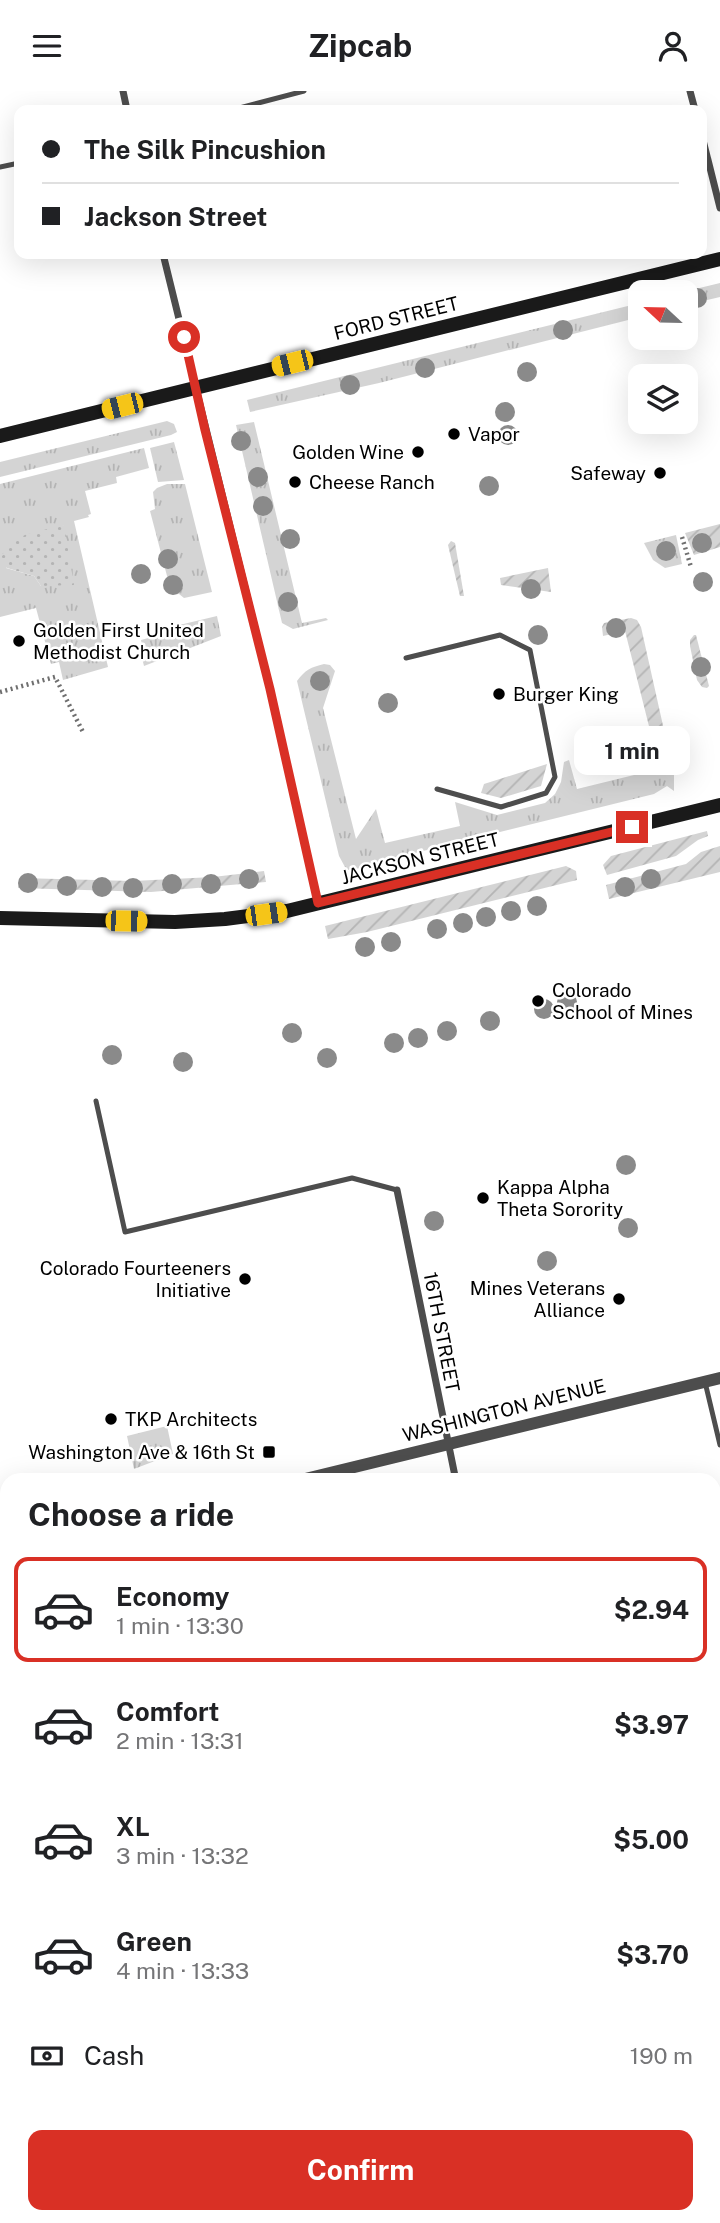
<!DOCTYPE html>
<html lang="en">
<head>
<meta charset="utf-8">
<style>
  body { margin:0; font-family:"Public Sans",sans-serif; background:#f6f6f6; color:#202124; height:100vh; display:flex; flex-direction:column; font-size:26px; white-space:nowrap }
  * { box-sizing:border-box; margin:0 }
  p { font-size:23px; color:#757577 }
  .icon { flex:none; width:38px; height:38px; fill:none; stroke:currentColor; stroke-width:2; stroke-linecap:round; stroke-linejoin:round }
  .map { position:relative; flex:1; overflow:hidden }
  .drawer { position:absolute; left:0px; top:1382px; width:721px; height:751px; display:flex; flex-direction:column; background:#fff; border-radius:21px 21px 0 0; box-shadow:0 7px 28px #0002 }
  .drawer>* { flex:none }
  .top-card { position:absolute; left:14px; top:14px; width:693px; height:154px; border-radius:14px; box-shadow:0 7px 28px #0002; display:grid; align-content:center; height:154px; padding:0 28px; background:#fff }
  .needle { width:46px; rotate:292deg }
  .buttons { position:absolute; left:628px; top:189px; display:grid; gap:14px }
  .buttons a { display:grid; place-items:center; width:70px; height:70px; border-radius:14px; background:#fff; box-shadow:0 7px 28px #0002; font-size:35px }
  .end { position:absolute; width:32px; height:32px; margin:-16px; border:9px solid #d93025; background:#fff; box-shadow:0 0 0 4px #fff }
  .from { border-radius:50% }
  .bubble { position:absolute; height:49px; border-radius:14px; background:#fff; box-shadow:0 7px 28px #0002; font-size:23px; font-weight:700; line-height:49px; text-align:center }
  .car { position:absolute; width:21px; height:42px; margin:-21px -10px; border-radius:9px; box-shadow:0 0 5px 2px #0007; background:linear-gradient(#f5c518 24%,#345 0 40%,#f5c518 0 76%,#345 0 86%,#f5c518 0) }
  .top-card b { display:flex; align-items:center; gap:24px; height:66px; font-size:26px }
  .top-card b+b { border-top:2px solid #e0e0e0 }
  .top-card i { width:18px; height:18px; background:#202124 }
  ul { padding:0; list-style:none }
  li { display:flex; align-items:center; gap:21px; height:105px; margin:0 14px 10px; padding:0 14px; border:4px solid transparent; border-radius:14px }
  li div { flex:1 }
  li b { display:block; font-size:26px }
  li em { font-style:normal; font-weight:700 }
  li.on { border-color:#d93025 }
  li>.icon { width:63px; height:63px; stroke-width:1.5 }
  h2 { padding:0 28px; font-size:32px; line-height:84px }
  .pay { display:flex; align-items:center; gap:18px; height:77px; padding:0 28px; font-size:26px }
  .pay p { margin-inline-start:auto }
  .primary-button { display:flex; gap:14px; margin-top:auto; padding:14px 28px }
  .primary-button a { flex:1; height:80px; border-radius:14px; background:#d93025; color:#fff; font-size:28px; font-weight:700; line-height:80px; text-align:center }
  header { display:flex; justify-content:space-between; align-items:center; height:91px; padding:0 28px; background:#fff; font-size:32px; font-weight:700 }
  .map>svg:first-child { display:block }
  .grass { fill:url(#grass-tufts); fill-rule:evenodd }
  .park { fill:url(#park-dots) }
  .garden { fill:url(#garden-furrows) }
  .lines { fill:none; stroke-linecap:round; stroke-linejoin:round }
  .path { stroke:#6f6f6f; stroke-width:4.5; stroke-dasharray:2 3.5; stroke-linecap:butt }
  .service { stroke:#4d4d4d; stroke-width:5 }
  .minor { stroke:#4d4d4d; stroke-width:7 }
  .tertiary { stroke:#4d4d4d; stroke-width:12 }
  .secondary { stroke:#1a1a1a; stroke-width:14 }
  .tree { fill:#8a8a8a }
  .route { stroke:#d93025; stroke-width:9 }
  .poi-dot { fill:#000; stroke:#fff; stroke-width:2.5 }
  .labels { text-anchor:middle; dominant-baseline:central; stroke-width:5; stroke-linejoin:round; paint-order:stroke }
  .street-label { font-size:19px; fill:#000; stroke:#fff }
  .poi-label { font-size:19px; fill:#000; stroke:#fff; text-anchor:start }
</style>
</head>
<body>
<header><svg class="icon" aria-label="menu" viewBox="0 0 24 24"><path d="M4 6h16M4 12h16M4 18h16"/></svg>Zipcab<svg class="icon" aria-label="person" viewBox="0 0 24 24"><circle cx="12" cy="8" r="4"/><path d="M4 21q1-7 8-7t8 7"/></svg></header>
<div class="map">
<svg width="720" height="2132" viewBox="0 0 720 2132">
  <defs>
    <pattern id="grass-tufts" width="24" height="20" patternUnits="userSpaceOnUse" patternTransform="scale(1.75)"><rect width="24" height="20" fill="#d4d4d4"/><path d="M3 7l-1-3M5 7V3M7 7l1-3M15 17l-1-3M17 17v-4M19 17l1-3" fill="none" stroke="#b4b4b4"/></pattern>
    <pattern id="park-dots" width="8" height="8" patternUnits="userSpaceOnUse" patternTransform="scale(1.75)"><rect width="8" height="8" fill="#d4d4d4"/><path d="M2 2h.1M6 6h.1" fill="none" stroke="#b4b4b4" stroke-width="1.8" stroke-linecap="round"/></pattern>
    <pattern id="garden-furrows" width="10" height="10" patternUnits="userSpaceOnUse" patternTransform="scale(1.75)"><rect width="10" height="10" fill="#d4d4d4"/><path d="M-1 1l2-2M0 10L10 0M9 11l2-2" fill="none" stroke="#b4b4b4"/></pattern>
  </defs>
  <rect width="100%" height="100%" fill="#fff"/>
  <g class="grass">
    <path d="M720,192V206L686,214V201H683Z"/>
    <path d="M640,212V226L379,292L250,321L247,309Z"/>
    <path d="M167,330L174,333L177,341L171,344L0,386V371Z"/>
    <path d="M254,331L302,532L326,527L328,529L293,538L282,532L236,334Z"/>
    <path d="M174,351L184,389L158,391L150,357Z"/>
    <path d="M144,357L149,377L116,386L117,392L85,400L91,423L88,424L89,426L74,430L108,576L63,589L59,571L51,573L36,517L0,526V393ZM64,434L41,495L34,485L6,477Z"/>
    <path d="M167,393H185L212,501L184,507L179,503L172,504L150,420L155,418L153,401L157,397Z"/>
    <path d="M676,444L682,473L665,477L653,469L644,452Z"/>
    <path d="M217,525L221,545L144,575L139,555L142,554L141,549L171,541V536Z"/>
    <path d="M324,573L330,574L335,580L323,617L356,748L376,718L385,752L460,735L455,711L497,724L545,712L555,703L561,691L564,671L569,669L577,698L634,684V673L655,667V659L668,657L674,683V700L667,695L654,703L415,762L380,774L349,779L345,776L339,765L297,590C305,579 311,576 324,573Z"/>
    <path d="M167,1335L173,1363L134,1378L127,1345Z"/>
    <path d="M0,1902L7,1932V1993L0,1964Z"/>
    <path d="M2,2060H7V2126H30L32,2132H0V2084Z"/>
  </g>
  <path class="park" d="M64,434L74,494L41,495L34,485L7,477L1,468L6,455L27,443Z"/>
  <g class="garden">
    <path d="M720,433V456L694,464L685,442Z"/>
    <path d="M451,450L455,452L464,505H460L448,454Z"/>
    <path d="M548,477L551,501L501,494L500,487Z"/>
    <path d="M631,527L637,529L641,536L668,657L655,659L625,540L603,545L602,536L604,532Z"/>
    <path d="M694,544H696L709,595L707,597L702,596L697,589L690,555V549Z"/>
    <path d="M547,673L541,695L501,707L481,702L484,693Z"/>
    <path d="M707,740L708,745L698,749L676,765L607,784L603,774L611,765Z"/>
    <path d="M720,755V781L609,808L606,794L686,773L701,761Z"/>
    <path d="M566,775L576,780L577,789L367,841L328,848L325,835Z"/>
    <path d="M264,780L266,791L151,801L18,797L20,787L133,790L213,786Z"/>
    <path d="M0,1549L4,1553H7V1629L0,1600Z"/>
    <path d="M0,1636L7,1665V1715L0,1685Z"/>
  </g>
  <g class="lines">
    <g class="path">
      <path d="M682,446L691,476"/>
      <path d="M0,601L55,586L84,643"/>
      <path d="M491,1389V1390"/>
      <path d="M0,1537L7,1549"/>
      <path d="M0,1980L7,2010"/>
      <path d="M34,2126L35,2132"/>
      <path d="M680,2126L681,2132"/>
    </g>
    <g class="service">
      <path d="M232,19L304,0"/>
      <path d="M0,76L19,72"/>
      <path d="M406,567L500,544L530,559L555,686L546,702L501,716L437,698"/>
      <path d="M96,1010L125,1141L352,1087L397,1099"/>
      <path d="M705,1291L720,1354"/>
      <path d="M0,1752L7,1751"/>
    </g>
    <g class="minor">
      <path d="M123,0L127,19"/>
      <path d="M690,0L695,19"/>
      <path d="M702,45L720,117"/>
      <path d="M163,163L270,598L318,812"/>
      <path d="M397,1099L456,1390"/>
      <path d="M0,1795L7,1822"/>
      <path d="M714,1861L720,1859"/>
      <path d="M83,2126L84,2132"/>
      <path d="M637,2126L639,2132"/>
    </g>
    <g class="tertiary">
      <path d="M297,1390L720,1287"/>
      <path d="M0,1460L7,1459"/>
    </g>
    <g class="secondary">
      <path d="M0,345L720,168"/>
      <path d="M0,827L175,831L225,828L287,820L720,714"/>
    </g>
  </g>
  <g class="tree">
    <circle cx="697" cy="207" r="10"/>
    <circle cx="563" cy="239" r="10"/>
    <circle cx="425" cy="277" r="10"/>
    <circle cx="527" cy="281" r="10"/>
    <circle cx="350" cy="294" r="10"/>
    <circle cx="505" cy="321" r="10"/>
    <circle cx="508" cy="344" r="10"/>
    <circle cx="241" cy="350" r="10"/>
    <circle cx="258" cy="386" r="10"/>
    <circle cx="489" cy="395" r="10"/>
    <circle cx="263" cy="415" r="10"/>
    <circle cx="290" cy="448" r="10"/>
    <circle cx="702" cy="452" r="10"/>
    <circle cx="666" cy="460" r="10"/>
    <circle cx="168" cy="468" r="10"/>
    <circle cx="141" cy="483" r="10"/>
    <circle cx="703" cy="491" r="10"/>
    <circle cx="173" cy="494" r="10"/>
    <circle cx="531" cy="498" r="10"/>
    <circle cx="288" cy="511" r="10"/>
    <circle cx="616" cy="537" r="10"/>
    <circle cx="538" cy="544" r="10"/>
    <circle cx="701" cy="576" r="10"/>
    <circle cx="320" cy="590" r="10"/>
    <circle cx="388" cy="612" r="10"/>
    <circle cx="249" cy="788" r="10"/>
    <circle cx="651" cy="788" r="10"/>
    <circle cx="28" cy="792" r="10"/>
    <circle cx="172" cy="793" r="10"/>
    <circle cx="211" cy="793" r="10"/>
    <circle cx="67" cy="795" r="10"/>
    <circle cx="102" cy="796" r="10"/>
    <circle cx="625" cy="796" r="10"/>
    <circle cx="133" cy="797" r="10"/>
    <circle cx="537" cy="815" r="10"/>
    <circle cx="511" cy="820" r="10"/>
    <circle cx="486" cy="826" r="10"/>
    <circle cx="463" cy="832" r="10"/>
    <circle cx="437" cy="838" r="10"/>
    <circle cx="391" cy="851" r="10"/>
    <circle cx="365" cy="856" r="10"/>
    <circle cx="567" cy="911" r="10"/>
    <circle cx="544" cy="918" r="10"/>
    <circle cx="490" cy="930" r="10"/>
    <circle cx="447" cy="940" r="10"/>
    <circle cx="292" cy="942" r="10"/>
    <circle cx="418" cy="947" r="10"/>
    <circle cx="394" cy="952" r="10"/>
    <circle cx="112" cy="964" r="10"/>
    <circle cx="327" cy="967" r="10"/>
    <circle cx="183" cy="971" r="10"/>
    <circle cx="626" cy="1074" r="10"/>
    <circle cx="434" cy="1130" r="10"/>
    <circle cx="628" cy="1137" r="10"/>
    <circle cx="547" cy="1170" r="10"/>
  </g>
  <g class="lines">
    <path class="route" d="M184,246L205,339L270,598L318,812L632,736"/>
  </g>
  <g class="poi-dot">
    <circle cx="454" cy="343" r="7"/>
    <circle cx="418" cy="361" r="7"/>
    <circle cx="660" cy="382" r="7"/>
    <circle cx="295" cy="391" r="7"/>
    <circle cx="19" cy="550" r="7"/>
    <circle cx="499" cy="603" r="7"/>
    <circle cx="538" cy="910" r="7"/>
    <circle cx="483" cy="1107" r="7"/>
    <circle cx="245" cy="1188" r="7"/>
    <circle cx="619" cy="1208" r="7"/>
    <circle cx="111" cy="1328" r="7"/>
    <rect x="262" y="1354" width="14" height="14" rx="3.5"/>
  </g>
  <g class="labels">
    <g class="street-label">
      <text transform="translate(396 227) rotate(-14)">FORD STREET</text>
      <text transform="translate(420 767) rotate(-14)">JACKSON STREET</text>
      <text transform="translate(442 1241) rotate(79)">16TH STREET</text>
      <text transform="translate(504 1319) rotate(-14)">WASHINGTON AVENUE</text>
    </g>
    <g class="poi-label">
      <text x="468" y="343">Vapor</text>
      <text x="404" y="361" text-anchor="end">Golden Wine</text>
      <text x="646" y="382" text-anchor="end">Safeway</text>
      <text x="309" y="391">Cheese Ranch</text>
      <text x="33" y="539">Golden First United<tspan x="33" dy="22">Methodist Church</tspan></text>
      <text x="513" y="603">Burger King</text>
      <text x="552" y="899">Colorado<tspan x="552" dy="22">School of Mines</tspan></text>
      <text x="497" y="1096">Kappa Alpha<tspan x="497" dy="22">Theta Sorority</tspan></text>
      <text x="231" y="1177" text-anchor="end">Colorado Fourteeners<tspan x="231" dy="22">Initiative</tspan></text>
      <text x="605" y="1197" text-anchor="end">Mines Veterans<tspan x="605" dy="22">Alliance</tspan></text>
      <text x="125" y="1328">TKP Architects</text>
      <text x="255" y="1361" text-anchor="end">Washington Ave &amp; 16th St</text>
    </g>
  </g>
</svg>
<div class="buttons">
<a><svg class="needle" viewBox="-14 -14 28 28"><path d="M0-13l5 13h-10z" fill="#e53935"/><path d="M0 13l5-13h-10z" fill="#757577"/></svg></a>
<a><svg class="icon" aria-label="layers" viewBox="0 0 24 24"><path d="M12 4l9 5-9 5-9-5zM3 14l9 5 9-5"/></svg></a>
</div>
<i class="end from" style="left:184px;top:246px"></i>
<i class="end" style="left:632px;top:736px"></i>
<div class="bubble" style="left:574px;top:635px;width:116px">1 min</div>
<i class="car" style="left:292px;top:272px;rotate:256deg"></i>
<i class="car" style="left:122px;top:315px;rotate:256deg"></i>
<i class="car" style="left:266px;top:823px;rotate:82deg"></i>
<i class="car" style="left:126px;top:830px;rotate:91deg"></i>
<div class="top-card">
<b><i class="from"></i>The Silk Pincushion</b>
<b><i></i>Jackson Street</b>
</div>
<section class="drawer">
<h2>Choose a ride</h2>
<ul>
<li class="on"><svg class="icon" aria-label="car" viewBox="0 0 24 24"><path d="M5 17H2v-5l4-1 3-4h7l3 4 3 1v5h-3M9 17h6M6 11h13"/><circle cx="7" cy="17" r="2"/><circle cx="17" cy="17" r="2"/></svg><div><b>Economy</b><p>1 min · 13:30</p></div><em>$2.94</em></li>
<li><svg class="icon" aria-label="car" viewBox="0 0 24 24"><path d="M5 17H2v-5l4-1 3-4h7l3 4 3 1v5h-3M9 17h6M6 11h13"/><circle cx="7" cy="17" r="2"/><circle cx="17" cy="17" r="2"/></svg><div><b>Comfort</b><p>2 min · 13:31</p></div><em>$3.97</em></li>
<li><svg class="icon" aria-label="car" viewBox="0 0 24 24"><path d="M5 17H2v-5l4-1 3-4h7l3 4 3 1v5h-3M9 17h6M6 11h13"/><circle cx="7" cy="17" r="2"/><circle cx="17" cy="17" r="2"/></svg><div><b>XL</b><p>3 min · 13:32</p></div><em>$5.00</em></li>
<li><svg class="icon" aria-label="car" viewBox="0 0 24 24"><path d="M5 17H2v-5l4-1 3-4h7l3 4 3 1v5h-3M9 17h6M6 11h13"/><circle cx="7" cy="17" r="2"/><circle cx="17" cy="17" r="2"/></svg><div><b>Green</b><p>4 min · 13:33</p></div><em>$3.70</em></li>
</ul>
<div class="pay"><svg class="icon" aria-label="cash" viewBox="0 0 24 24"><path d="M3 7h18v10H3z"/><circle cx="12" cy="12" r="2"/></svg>Cash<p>190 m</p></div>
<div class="primary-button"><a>Confirm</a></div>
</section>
</div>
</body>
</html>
